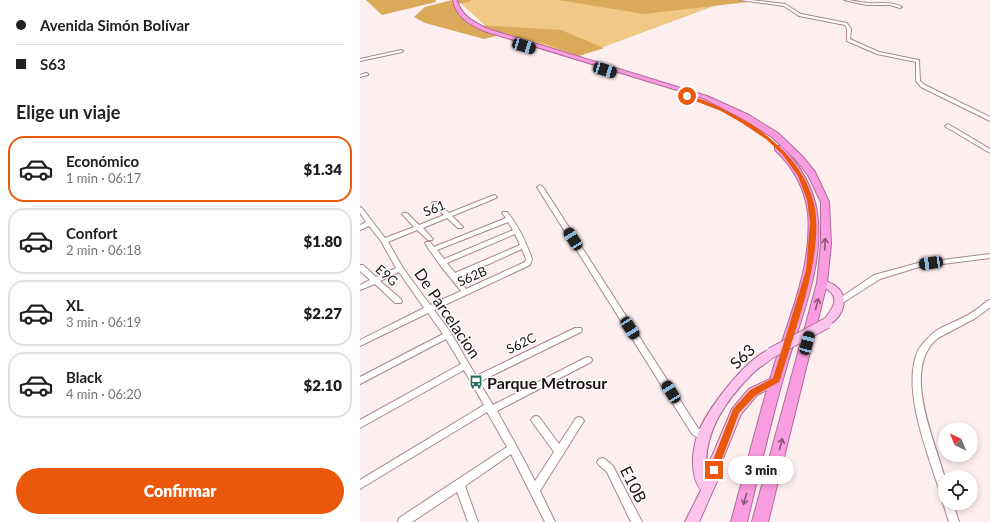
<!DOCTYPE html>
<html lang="es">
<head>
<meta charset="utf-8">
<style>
  body { margin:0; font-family:Lato,sans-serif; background:#f6f6f6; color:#202124; height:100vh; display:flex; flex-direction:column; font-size:15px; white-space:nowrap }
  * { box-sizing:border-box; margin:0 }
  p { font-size:13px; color:#757577 }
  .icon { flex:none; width:22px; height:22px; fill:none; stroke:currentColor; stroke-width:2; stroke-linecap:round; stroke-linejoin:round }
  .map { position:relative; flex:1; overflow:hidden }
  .sheet { display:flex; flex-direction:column; background:#fff; width:360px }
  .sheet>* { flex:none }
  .guide { display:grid; align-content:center; height:88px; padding:0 16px; background:#fff }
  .needle { width:26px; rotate:316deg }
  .tools { position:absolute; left:578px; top:422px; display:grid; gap:8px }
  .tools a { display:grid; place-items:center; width:40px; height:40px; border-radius:50%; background:#fff; box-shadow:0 2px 6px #0003; font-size:20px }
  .end { position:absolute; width:18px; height:18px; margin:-9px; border:5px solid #ea580c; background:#fff; box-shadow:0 0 0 2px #fff }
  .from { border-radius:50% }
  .bubble { position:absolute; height:28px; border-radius:14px; background:#fff; box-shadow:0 2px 6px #0003; font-size:13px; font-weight:800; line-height:28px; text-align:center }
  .car { position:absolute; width:12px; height:24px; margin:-12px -6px; border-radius:5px; box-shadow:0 0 3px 1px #0007; background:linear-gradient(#222 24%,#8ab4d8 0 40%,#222 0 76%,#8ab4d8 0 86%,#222 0) }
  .guide b { display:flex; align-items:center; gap:14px; height:38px; font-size:15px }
  .guide b+b { border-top:1px solid #e0e0e0 }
  .guide i { width:10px; height:10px; background:#202124 }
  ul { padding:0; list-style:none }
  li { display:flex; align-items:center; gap:12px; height:66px; margin:0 8px 6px; padding:0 8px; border:2px solid #e0e0e0; border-radius:16px }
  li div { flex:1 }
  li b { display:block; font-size:15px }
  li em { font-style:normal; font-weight:800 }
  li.on { border-color:#ea580c }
  li>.icon { width:36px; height:36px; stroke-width:1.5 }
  h2 { padding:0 16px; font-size:18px; line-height:48px }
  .primary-button { display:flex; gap:8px; margin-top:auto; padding:8px 16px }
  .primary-button a { flex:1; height:46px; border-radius:24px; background:#ea580c; color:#fff; font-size:16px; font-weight:800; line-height:46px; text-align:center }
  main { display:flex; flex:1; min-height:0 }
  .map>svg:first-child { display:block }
  .green { fill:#f2c886 }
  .forest { fill:#daaa5a }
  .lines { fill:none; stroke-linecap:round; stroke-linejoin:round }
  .minor-casing { stroke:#a9878b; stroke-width:2 }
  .major-casing { stroke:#ad6b98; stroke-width:2 }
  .highway-casing { stroke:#ad6b98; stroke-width:2 }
  .minor { fill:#fff; fill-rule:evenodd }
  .major { fill:#fcc4ec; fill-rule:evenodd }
  .highway { fill:#fa9ce0; fill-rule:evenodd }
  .major-bridge-casing { stroke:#ad6b98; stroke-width:12; stroke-linecap:butt }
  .major-bridge { stroke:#fcc4ec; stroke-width:10 }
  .oneway { stroke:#8c567a }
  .route { fill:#ea580c }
  .labels { text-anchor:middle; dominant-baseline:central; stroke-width:3; stroke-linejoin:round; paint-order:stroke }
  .street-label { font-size:13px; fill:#1d1113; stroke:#fff }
  .near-street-label { font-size:16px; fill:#1d1113; stroke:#fff }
  .near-poi-label { font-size:16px; font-weight:bold; fill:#1d1113; stroke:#fff; text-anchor:start }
</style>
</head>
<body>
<main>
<section class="sheet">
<div class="guide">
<b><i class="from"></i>Avenida Simón Bolívar</b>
<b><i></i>S63</b>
</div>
<h2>Elige un viaje</h2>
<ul>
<li class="on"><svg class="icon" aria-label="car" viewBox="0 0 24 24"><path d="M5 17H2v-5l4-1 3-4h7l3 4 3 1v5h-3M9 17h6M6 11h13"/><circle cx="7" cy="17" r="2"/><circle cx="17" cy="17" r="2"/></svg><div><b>Económico</b><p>1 min · 06:17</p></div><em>$1.34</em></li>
<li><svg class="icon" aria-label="car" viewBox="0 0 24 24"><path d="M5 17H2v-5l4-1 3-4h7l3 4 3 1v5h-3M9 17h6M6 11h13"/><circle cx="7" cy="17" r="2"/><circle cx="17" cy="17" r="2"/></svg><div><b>Confort</b><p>2 min · 06:18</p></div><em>$1.80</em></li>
<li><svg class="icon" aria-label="car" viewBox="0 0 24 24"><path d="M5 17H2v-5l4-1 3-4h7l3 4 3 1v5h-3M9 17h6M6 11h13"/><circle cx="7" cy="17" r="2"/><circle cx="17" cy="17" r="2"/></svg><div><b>XL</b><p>3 min · 06:19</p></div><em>$2.27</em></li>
<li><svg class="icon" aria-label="car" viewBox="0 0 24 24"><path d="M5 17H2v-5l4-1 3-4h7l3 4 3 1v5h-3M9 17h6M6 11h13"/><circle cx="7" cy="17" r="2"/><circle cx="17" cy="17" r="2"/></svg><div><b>Black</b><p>4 min · 06:20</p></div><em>$2.10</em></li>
</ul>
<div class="primary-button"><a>Confirmar</a></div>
</section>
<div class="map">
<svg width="630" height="522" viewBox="0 0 630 522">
  <rect width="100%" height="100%" fill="#fdeeef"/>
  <path class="green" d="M97,0H362L357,5L219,56L129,29Z"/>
  <g class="forest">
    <path d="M6,0H76V2L22,15Z"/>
    <path d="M92,0H111L109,2L95,4L100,17L117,25L201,30L244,48L219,56L185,44L144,34L124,39L65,23L54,17L65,7Z"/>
    <path d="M199,0H384L388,2L284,14Z"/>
  </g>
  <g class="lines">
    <g class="minor-casing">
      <g id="minor">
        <path d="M380,0H391L425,4L441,14L487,23L491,29L490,39L519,52L559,60L560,81L565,85L630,117V121L561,87L556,81V62L517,54L487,41V29L485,25L439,16L424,6Z"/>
        <path d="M484,0C492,0 499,2 507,3C519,4 531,1 542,7L540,8L530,5H507Z"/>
        <path d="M41,50L43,51L42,52L0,61V59Z"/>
        <path d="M6,73L8,74V75L0,77V75Z"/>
        <path d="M588,124L630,149V153L586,127L585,126Z"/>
        <path d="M180,185L183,187L338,428L346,433L348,436L346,439C341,441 337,437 332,434L177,187Z"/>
        <path d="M134,195L136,196L137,197L136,198L92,216L103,227L102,228H98L87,218L63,228L72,238L73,239L72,240H68L57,230L28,242L43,268L70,305L101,291L80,265L71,252L70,251L65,243L66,242H70L74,247L146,218L142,213L143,212H147C159,226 166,242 172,259L170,265L74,310L91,333L116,376L215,328H221L222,330L221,332L119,382L133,405L225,358L228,357L231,358L232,360L231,362L137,411L156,445L175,481L194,452L173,423L171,420L173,417L176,416L179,417L199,444L216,418L219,417L222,418L224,421L222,424L180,491L195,522H185L151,454L105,486L118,522H108L97,492L52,522H38L39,518L147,447L127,412L0,489V480L124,405L104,370L0,428V420L101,364L86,339L0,384V377L83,334L68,313L0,346V340L64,308L39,272L20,281L41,299L42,301L41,303H35L15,284L0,290V285L10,280L0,271V265H3L16,277L36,268L21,241L9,226L0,230V225L6,222L0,213V207L2,208L25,238L54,227L43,215L42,214L43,213H47L59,225L84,215L72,203L73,202H77L89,213ZM148,222L153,230L84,259L77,250ZM155,234L160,245L95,273L87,263ZM162,249L166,259L165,262L106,289L98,278Z"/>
        <path d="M630,254V258L559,267L520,279L484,302H478L477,300L514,275L558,263Z"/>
        <path d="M630,300V307L628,309L614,319L578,338C541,368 574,438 584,475C586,481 585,490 585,497L581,495L580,492C568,454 542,391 557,353C559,348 564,342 568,338C576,328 591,324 602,318C611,314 619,308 627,301Z"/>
        <path d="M242,458L245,459L253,466L282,522H271L247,472L239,465L237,462L239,459Z"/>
        <path d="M585,499V503H593L599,522H589L583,503Z"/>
      </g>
    </g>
    <g class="major-casing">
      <g id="major">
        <path d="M462,280C503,291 476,329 463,325L462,323C468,313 483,300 468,290C464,287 460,286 457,283Z"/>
        <path d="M411,349L415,350L416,353C412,361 400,366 393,373C366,400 342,433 347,473L350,461L372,409L389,389L416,376L420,377L422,380L420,383L397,395L381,414L362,461L358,479L339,522H325L341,490C330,476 332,452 337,436C345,412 386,357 411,349Z"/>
      </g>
    </g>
    <g class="highway-casing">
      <g id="highway">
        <path d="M93,0H97C101,16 114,22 128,29L347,96L389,115L418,133L442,156L455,172L469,202L471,244L467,283L408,522H392L457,283L461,244V202L448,175L436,160L412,137L383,119L343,98L124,31C109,24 96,17 93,0Z"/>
        <path d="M415,146H421C439,164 453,186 457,212C465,266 439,321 425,372C411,421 399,472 387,522H371C385,471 398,420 413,369C428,320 453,266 448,213C445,188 433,167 415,150Z"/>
      </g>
    </g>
    <use href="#minor" class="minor"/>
    <use href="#major" class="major"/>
    <use href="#highway" class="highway"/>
    <g class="major-bridge-casing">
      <path id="major-bridge" d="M411,353L467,323"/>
    </g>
    <use href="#major-bridge" class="major-bridge"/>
  </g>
  <defs><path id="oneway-shaft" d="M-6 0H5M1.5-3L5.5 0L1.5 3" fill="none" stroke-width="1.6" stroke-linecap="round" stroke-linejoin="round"/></defs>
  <g class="oneway">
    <use href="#oneway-shaft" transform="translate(465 244) rotate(-88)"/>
    <use href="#oneway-shaft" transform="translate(457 304) rotate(-75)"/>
    <use href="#oneway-shaft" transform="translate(421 444) rotate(-75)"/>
    <use href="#oneway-shaft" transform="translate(385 499) rotate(105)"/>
  </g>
  <path class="route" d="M325,95C339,95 381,118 394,126C420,145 444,167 453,200C467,248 434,332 420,380L419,382L396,395L379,413L358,470L357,473H351L349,470L373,409L390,390L413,378L446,270L450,223L447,200L438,176L422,154L406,139L382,123L361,111L325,97Z"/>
  <defs>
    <g id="bus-bare" transform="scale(1.08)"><path d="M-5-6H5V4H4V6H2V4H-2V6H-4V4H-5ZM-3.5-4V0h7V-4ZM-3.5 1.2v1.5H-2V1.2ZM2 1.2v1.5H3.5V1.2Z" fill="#286d61" stroke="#fff" stroke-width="2.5" paint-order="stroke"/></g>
  </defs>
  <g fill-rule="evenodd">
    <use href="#bus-bare" x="116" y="382"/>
  </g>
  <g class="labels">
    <g class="street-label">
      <text transform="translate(74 208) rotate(-22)">S61</text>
      <text transform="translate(27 275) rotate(41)">E9G</text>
      <text transform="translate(112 276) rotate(-24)">S62B</text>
      <text transform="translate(161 343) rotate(-26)">S62C</text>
    </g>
    <g class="near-street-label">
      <text transform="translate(88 313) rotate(56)">De Parcelacion</text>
      <text transform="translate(382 356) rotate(-43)">S63</text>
      <text transform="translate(274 484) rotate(63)">E10B</text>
    </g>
    <g class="near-poi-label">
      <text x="127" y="382">Parque Metrosur</text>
    </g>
  </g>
</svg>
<div class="tools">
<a><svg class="needle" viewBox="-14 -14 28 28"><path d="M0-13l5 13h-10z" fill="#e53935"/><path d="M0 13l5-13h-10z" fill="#757577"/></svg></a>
<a><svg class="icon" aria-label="locate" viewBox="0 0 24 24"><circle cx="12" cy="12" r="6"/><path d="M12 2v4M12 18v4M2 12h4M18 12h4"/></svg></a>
</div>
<i class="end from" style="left:327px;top:96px"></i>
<i class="end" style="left:354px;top:470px"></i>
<div class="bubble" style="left:368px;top:456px;width:66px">3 min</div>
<i class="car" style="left:164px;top:46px;rotate:107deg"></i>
<i class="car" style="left:245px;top:70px;rotate:107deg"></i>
<i class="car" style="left:213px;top:239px;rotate:328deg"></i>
<i class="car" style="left:571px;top:263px;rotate:262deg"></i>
<i class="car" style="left:270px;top:328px;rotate:147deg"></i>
<i class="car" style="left:447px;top:343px;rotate:15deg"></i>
<i class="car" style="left:311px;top:392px;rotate:328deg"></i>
</div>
</main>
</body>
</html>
